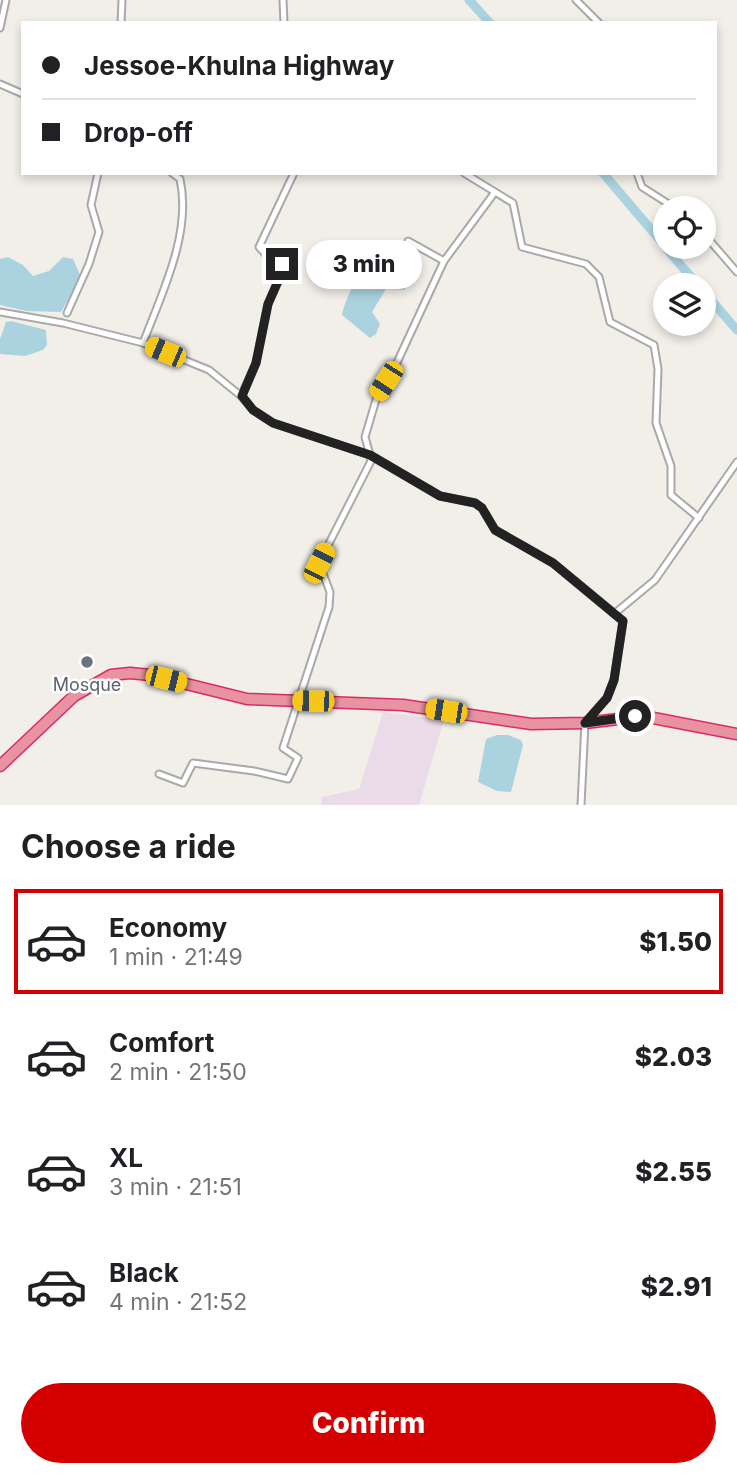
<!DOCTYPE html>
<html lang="en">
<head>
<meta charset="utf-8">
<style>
  body { margin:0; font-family:Inter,sans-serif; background:#f6f6f6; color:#202124; height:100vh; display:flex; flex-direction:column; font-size:26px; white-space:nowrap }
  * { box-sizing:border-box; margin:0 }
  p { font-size:23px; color:#757577 }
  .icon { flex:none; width:38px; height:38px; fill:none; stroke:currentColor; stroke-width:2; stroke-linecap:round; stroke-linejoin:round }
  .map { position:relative; height:805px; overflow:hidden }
  .side { display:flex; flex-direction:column; background:#fff; flex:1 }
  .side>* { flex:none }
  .top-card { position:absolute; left:21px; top:21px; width:696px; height:154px; border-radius:0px; box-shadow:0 4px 10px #0003; display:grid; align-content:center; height:154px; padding:0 21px; background:#fff }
  .controls { position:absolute; left:653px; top:196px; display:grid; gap:14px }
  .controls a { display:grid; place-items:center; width:63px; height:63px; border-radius:50%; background:#fff; box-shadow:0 4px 10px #0003; font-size:35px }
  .end { position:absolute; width:32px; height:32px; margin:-16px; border:9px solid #222; background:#fff; box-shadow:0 0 0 4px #fff }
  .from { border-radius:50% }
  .bubble { position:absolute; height:49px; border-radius:24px; background:#fff; box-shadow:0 4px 10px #0003; font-size:23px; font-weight:800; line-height:49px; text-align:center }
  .car { position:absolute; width:21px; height:42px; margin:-21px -10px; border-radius:9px; box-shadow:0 0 5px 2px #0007; background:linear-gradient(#f5c518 24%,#345 0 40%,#f5c518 0 76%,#345 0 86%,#f5c518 0) }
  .top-card b { display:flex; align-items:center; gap:24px; height:66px; font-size:26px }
  .top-card b+b { border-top:2px solid #e0e0e0 }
  .top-card i { width:18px; height:18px; background:#202124 }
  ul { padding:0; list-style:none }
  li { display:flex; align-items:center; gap:21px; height:105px; margin:0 14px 10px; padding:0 7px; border:4px solid transparent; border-radius:0px }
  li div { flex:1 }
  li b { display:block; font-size:26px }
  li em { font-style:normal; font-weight:800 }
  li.current { border-color:#d40000 }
  li>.icon { width:63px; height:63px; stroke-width:1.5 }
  h2 { padding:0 21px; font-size:32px; line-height:84px }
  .action { display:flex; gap:14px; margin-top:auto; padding:14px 21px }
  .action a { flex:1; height:80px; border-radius:42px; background:#d40000; color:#fff; font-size:28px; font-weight:800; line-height:80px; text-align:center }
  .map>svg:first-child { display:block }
  .industrial { fill:#ebdbe8 }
  .water { fill:#aad3df }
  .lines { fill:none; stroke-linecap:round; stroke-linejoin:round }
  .river { stroke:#aad3df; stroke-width:9 }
  .street-casing { stroke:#a9a9a9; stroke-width:9 }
  .highway-casing { stroke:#dc2a67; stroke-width:13 }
  .street { stroke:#fff; stroke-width:5 }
  .highway { stroke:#e892a2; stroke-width:10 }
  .route { stroke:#222; stroke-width:9 }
  .worship-dot { fill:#6b7280; stroke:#fff; stroke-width:2.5 }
  .labels { text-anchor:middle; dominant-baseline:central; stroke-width:5; stroke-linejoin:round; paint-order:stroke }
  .worship-label { font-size:18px; fill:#5b616d; stroke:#fff }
</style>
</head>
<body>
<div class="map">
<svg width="737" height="805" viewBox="0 0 737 805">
  <rect width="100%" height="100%" fill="#f2efe9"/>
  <path class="industrial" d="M383,712L444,720L419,805H321L322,797L359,789Z"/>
  <g class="water">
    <path d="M8,257L23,265L33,276L49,271L63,257L73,259L81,277L61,312L26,311L0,305V259Z"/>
    <path d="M371,266L406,283L405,290L386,289L372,312L380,324L376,334L370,338L342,315C345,300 357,273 371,266Z"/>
    <path d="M11,321L46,330L47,345L43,350L25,356L0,354V339L6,322Z"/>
    <path d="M497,735H508L521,740L523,745L511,792L497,791L478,782L486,739Z"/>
  </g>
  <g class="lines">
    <g class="river">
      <path d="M469,0L490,23"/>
      <path d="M603,173L665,246"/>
      <path d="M665,247L698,285"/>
      <path d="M704,292L737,330"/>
    </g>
    <g class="street-casing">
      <g id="street">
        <path d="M283,0L284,23"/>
        <path d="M576,0L599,23"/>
        <path d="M121,23L122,0"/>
        <path d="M0,28L6,0"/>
        <path d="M0,84L23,94"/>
        <path d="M464,173L513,203L522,247L586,264L599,277L610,322L654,345L658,369L656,423L671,466V495L699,518"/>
        <path d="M637,173L642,187L675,208"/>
        <path d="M495,192L444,261L394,369L378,393L365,437L370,455L440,496L475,503L482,508L495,530L553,563L623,621L614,680L607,698L585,723L581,805"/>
        <path d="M704,234L737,272"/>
        <path d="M408,241L444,261"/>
        <path d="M0,312L63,323L143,343"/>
        <path d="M67,313L89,264L99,232L91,205L98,173"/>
        <path d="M241,396L256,363L268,304L283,270L282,264L267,256L259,247L294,173"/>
        <path d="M614,614L655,580L737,462"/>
        <path d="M159,774L183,783L193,763L254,771L288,779L298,758L283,748L329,607L330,592L319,563L371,461L370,455L273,423L253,410L241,396L209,370L143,343C162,293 192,233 180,179L172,173"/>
      </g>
    </g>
    <g class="highway-casing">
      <path id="highway" d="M0,766L74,696L111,675L130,673L150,675L247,699L403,705L531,724L585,723L643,716L737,734"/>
    </g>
    <use href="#street" class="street"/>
    <use href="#highway" class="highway"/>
  </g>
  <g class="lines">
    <path class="route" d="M282,264L283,270L268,304L256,363L242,396L253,410L273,423L370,455L440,496L475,503L482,508L495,530L553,563L623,621L614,680L607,698L585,723L635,716"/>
  </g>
  <circle class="worship-dot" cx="87" cy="662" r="7"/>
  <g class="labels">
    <g class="worship-label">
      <text x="87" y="684">Mosque</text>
    </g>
  </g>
</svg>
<div class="controls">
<a><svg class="icon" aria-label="locate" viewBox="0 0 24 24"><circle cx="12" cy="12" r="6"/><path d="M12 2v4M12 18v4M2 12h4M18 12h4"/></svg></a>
<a><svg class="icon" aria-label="layers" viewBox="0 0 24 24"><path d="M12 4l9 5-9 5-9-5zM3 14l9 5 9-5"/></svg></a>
</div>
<i class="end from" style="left:635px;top:716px"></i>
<i class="end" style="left:282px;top:264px"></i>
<div class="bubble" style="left:306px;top:240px;width:116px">3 min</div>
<i class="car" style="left:165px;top:352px;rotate:293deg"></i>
<i class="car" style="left:386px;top:381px;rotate:213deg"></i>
<i class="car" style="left:319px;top:563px;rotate:27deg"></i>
<i class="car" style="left:166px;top:679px;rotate:104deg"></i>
<i class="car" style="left:313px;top:701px;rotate:271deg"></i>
<i class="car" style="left:446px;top:711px;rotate:279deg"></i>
<div class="top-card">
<b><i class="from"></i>Jessoe-Khulna Highway</b>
<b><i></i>Drop-off</b>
</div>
</div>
<section class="side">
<h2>Choose a ride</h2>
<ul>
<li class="current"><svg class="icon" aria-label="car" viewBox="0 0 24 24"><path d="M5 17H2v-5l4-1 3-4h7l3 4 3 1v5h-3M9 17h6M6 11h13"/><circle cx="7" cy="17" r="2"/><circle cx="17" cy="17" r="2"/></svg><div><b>Economy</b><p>1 min · 21:49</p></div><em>$1.50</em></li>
<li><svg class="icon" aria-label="car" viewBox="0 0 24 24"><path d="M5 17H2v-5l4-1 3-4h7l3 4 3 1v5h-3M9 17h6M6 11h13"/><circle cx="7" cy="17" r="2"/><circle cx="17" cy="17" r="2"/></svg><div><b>Comfort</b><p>2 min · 21:50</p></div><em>$2.03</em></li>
<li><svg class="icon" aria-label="car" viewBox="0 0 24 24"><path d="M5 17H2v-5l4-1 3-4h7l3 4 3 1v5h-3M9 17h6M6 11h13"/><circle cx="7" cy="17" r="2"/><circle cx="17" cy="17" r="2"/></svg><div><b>XL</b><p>3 min · 21:51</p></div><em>$2.55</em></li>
<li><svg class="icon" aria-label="car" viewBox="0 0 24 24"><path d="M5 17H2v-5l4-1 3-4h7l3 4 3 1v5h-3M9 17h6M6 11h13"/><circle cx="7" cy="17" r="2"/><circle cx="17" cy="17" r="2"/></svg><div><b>Black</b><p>4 min · 21:52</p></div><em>$2.91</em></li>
</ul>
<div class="action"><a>Confirm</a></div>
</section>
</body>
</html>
